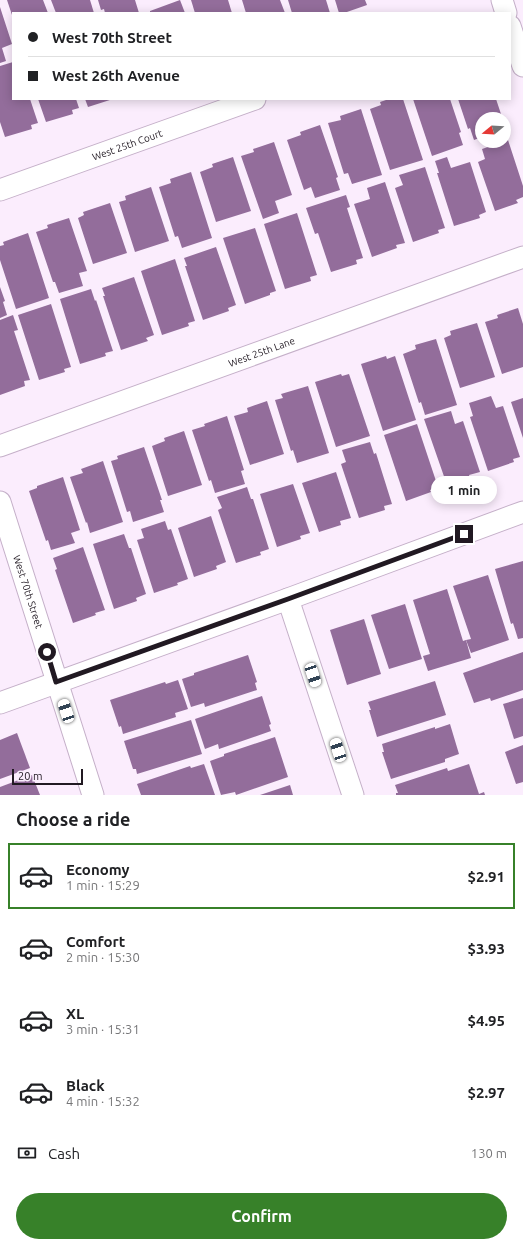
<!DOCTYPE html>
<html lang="en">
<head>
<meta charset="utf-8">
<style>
  body { margin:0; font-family:Ubuntu,sans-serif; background:#f2f2f2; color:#202124; height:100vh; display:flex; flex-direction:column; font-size:15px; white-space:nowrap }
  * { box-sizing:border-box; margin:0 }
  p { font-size:13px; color:#757577 }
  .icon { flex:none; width:22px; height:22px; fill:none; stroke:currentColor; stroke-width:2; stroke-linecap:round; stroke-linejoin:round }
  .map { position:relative; height:795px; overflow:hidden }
  .sheet { display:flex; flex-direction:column; background:#fff; flex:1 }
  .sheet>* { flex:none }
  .guide { position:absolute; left:12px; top:12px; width:499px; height:88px; border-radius:0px; box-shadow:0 2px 10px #0003; display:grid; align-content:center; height:88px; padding:0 16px; background:#fff }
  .needle { width:26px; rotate:252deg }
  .tools { position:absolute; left:475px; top:112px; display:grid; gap:8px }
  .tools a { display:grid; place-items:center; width:36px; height:36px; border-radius:50%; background:#fff; box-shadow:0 2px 10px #0003; font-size:20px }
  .scale { position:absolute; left:12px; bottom:10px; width:71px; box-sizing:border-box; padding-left:4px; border:2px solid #211922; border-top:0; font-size:11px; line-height:14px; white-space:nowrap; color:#211922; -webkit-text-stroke:3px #fbedfd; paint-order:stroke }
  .end { position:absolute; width:18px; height:18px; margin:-9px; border:5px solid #211922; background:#fff; box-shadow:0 0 0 2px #fff }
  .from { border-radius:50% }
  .bubble { position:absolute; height:28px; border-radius:14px; background:#fff; box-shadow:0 2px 10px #0003; font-size:13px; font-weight:700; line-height:28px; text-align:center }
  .car { position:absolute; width:12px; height:24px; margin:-12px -6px; border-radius:5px; box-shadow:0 0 3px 1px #0007; background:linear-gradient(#fff 24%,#345 0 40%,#fff 0 76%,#345 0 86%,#fff 0) }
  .guide b { display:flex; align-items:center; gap:14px; height:38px; font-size:15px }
  .guide b+b { border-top:1px solid #e0e0e0 }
  .guide i { width:10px; height:10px; background:#202124 }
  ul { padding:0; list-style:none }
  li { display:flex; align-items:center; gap:12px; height:66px; margin:0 8px 6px; padding:0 8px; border:2px solid transparent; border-radius:0px }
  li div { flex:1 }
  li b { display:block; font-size:15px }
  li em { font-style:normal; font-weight:700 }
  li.on { border-color:#378129 }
  li>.icon { width:36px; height:36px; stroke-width:1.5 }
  h2 { padding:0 16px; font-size:18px; line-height:48px }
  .pay { display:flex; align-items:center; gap:10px; height:44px; padding:0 16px; font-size:15px }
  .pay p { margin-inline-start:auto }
  .primary-button { display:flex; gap:8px; margin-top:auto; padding:8px 16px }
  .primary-button a { flex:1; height:46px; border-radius:24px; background:#378129; color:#fff; font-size:16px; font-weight:700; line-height:46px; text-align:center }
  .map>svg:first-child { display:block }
  .building { fill:#936d9b }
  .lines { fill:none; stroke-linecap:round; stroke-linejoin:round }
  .street-casing { stroke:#c5b0c9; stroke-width:23 }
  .street { stroke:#fff; stroke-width:21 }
  .route { stroke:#211922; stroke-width:5 }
  .labels { text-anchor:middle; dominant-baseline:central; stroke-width:3.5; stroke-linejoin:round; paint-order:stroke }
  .street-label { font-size:10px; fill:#211922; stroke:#fbedfd }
</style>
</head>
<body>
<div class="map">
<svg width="523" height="795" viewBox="0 0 523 795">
  <rect width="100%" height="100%" fill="#fbedfd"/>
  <g class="building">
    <path d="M7,0H43L48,13H13V18Z"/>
    <path d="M51,0H90L94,13H56Z"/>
    <path d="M98,0H135L139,13H105L104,9L101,10Z"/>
    <path d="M180,0L185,13H150V11Z"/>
    <path d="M191,0H228L232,13H195Z"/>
    <path d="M242,0H280L285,13H246Z"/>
    <path d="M288,0H326L330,13H292Z"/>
    <path d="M335,0H365L367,5L344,13H339Z"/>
    <path d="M0,7L12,44L2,48L6,61L0,63Z"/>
    <path d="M13,62V99H30L38,123L31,125L32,129L5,137L0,122V66Z"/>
    <path d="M38,99H76L79,108L72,110L73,114L46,122Z"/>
    <path d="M85,99H113L88,107Z"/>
    <path d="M389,99H403L423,160L390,170L370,109L381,105L380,102Z"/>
    <path d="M413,99H450L461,132L459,133L463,145L432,156Z"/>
    <path d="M458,99H496L502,117L499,119H482V137L474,140L470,128L468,129Z"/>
    <path d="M361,109L382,175L352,184L348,173L344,174L328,123L341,120L340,116Z"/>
    <path d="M320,125L338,177L336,178L340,190L315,198L311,187L304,190L287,140L301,135L300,132Z"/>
    <path d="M508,140L523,186V197L516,200L518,203L495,211L478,162L485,159L482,149Z"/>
    <path d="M274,142L292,195L275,201L279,213L263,219L241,156L254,152L253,149Z"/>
    <path d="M233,157L251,211L216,222L200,172L213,167L212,164Z"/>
    <path d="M447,157L451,168L470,162L486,212L479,215L480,218L454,226L437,173H439L435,161Z"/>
    <path d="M425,167L445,228L438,230L439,233L413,242L395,188L403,185L399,175Z"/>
    <path d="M191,172L212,238L182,248L178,236L175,237L159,187L171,183L170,179Z"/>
    <path d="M385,182L405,243L396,245L397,248L372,257L354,204L370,199L367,188Z"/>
    <path d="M151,187L169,241L135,252L119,202L126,200L125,196Z"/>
    <path d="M346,195L350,207L347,208L363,258L356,260L357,264L331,272L318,233L315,234L306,208Z"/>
    <path d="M110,203L127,253L93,264L78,218L84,215L83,212Z"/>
    <path d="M297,213L317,275L310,277L311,281L285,289L264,224Z"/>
    <path d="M69,218L87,271L79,273L83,286L59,293L55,282H53L36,232L48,228L47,225Z"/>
    <path d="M255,228L276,291L270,293V295L245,304L223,238Z"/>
    <path d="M28,233L49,298L16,309L0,260V246L4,245L3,242Z"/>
    <path d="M216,247L236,305L228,308L229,311L203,320L185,266H187L184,258Z"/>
    <path d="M175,259L195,321L188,323L189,326L162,335L141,271Z"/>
    <path d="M134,277L154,335L146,338L148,341L121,350L103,296H105L102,288Z"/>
    <path d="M0,287L5,301L3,302L7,315L0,318Z"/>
    <path d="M91,289L95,301L96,300L113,351L105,353L106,356L80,364L60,299Z"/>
    <path d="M51,304L71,367L64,369L65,372L39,380L18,315Z"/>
    <path d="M518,308L523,324V367L502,374L485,322L498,318L497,315Z"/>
    <path d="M13,315L18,330L14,331L30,380L24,381L25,386L0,395V320Z"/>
    <path d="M477,323L495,377L460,388L444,338L451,335L450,331Z"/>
    <path d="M436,339L457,405L425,415L421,402L419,403L403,354L416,349L415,345Z"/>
    <path d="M386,356L387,359L395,356L416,420L383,431L361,364Z"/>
    <path d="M341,374L342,376L349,374L370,436L336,447L315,382Z"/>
    <path d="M308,386L329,453L297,463L293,450L291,451L275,400L283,398L281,394Z"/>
    <path d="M491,396L496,408L503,406L520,457L513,459L514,462L488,471L470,417L473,416L469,403Z"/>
    <path d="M523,398V438L511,402Z"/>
    <path d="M267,401L284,454L250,465L234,416L248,412L247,408Z"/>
    <path d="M451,411L455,424L463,421L480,472L469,475L470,478L447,485L424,419Z"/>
    <path d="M227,416L244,470L241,471L245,484L215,493L211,480L209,481L192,430L205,426L204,424Z"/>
    <path d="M417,424L438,487L430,490L431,492L406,501L384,435Z"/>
    <path d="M184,431L202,485L168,496L152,446L165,441L164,438Z"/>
    <path d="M370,442L374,454L376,453L392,504L384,506L385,510L359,518L341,464L346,462L342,450Z"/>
    <path d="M144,447L162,500H160L164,512L133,522L130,511L127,512L111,461L118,459L117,456Z"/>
    <path d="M103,461L123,522L90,533L87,522L86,523L70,477L83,473L81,469Z"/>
    <path d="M336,472L351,518L340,521L341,525L319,532L302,483Z"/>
    <path d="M63,477L80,530L71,533L75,543L51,550L48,540L46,541L29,491L37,488V486Z"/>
    <path d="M293,484L310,533L300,536L301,539L277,547L260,494Z"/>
    <path d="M247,487L251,499H253L269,549L260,552L261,555L236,563L218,510L222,508L217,497Z"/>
    <path d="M211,516L226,562L216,566L217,569L194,577L178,528Z"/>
    <path d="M165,521L168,530L171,529L188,579L177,583L178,585L154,593L137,540L144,538L141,529Z"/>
    <path d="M124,534L129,548H131L146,594L136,598L137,601L114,609L93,544Z"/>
    <path d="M83,547L105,610L95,613L96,615L73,623L55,570L57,569L53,558Z"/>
    <path d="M523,561V638L518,639L513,623L511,624L495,569Z"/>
    <path d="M488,575L509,640L471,653L466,640L471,639L453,586Z"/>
    <path d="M447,589L463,641L466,640L471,658L428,671L423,656L430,654L413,600Z"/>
    <path d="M405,604L422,659L389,669L371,615Z"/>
    <path d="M364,619L381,674L347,685L330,630Z"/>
    <path d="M523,652V690L491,701L490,698L474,703L463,673Z"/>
    <path d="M248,655L257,682L255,683L257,690L205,707L204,703L191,707L182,679L194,675V673Z"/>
    <path d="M178,680L188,709L175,713L176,717L123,734L121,726L119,727L110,700L165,682L166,684Z"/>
    <path d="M435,681L446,715L377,737L369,710H371L368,702Z"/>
    <path d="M262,696L271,724L269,725L271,731L219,749L218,744L205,749L195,719Z"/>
    <path d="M523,698V736L514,739L503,704Z"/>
    <path d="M191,720L202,754L137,774L136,769H133L124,741Z"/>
    <path d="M450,724L459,754L445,759V762L391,779L382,752H384L382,744L435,727V729Z"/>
    <path d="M17,733L30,768L0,779V740Z"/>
    <path d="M275,737L288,777L236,795L235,792L221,795L210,761L224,756V754Z"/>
    <path d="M523,745V782L516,784L505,752Z"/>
    <path d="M204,764L215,795H141L137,784L190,766L191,768Z"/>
    <path d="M469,764L479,794L484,792L485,795H396V793H398L395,785L447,768L448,771Z"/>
    <path d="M32,775L40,795H0V787Z"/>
    <path d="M290,785L293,795H260Z"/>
  </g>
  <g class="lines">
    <g class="street-casing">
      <g id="street">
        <path d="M502,0L506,13"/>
        <path d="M510,26L523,66"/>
        <path id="s1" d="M0,190L255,99"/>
        <path id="s2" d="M0,446L523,257"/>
        <path id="s3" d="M0,502L93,795"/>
        <path d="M288,599L353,795"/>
        <path d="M0,703L288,599L523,512"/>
      </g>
    </g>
    <use href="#street" class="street"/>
  </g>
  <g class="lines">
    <path class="route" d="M47,652L56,682L288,599L464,534"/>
  </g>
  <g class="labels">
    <g class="street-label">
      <text stroke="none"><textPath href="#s1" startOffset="135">West 25th Court</textPath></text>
      <text stroke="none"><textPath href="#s2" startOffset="278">West 25th Lane</textPath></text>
      <text stroke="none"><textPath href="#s3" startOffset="94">West 70th Street</textPath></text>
    </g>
  </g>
</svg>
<div class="tools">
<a><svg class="needle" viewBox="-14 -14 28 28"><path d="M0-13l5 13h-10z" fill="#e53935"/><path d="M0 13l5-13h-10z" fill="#757577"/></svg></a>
</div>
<div class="scale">20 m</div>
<i class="end from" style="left:47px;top:652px"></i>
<i class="end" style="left:464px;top:534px"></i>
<div class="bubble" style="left:431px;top:476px;width:66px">1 min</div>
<i class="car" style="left:313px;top:675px;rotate:162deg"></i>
<i class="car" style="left:66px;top:711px;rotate:342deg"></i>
<i class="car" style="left:338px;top:750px;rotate:342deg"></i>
<div class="guide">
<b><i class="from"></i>West 70th Street</b>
<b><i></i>West 26th Avenue</b>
</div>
</div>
<section class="sheet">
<h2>Choose a ride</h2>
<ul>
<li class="on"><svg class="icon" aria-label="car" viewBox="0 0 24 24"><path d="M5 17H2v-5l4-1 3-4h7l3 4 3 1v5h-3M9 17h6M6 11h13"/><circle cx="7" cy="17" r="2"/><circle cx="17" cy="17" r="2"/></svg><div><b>Economy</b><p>1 min · 15:29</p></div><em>$2.91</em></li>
<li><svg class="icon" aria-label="car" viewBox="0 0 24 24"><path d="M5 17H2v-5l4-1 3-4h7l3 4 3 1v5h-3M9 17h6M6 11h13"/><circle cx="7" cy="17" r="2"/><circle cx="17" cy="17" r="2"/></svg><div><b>Comfort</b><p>2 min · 15:30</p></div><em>$3.93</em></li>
<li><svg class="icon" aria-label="car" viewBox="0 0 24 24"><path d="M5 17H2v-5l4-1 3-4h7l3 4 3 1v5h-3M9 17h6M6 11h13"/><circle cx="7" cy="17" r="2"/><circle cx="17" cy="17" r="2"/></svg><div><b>XL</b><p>3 min · 15:31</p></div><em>$4.95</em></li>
<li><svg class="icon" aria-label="car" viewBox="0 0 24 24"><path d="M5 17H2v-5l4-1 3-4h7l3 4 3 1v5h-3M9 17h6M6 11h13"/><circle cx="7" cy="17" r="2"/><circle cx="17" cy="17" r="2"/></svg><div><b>Black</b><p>4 min · 15:32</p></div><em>$2.97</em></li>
</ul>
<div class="pay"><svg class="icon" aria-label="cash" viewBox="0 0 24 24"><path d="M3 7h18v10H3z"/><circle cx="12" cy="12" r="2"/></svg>Cash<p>130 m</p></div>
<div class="primary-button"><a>Confirm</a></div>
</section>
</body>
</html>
